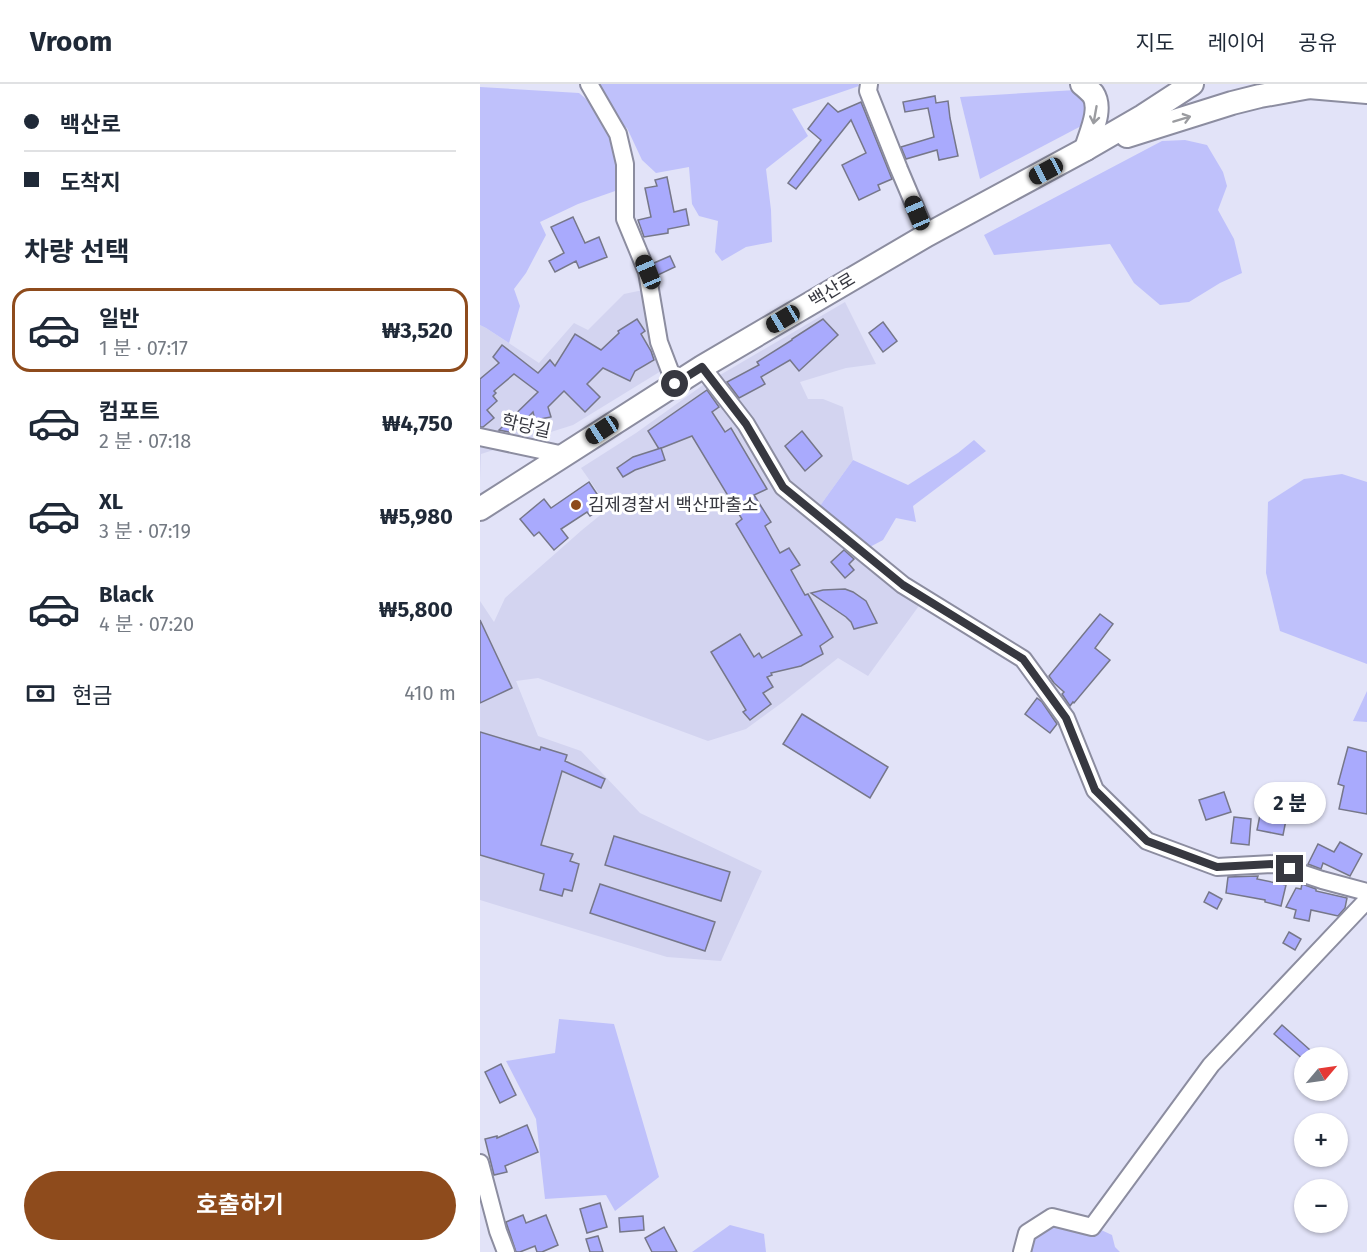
<!DOCTYPE html>
<html lang="ko">
<head>
<meta charset="utf-8">
<style>
  body { margin:0; font-family:"Fira Sans","Noto Sans KR",sans-serif; background:#f6f6f7; color:#1f2937; height:100vh; display:flex; flex-direction:column; font-size:22px; white-space:nowrap }
  * { box-sizing:border-box; margin:0 }
  p { font-size:20px; color:#747a83 }
  .icon { flex:none; width:33px; height:33px; fill:none; stroke:currentColor; stroke-width:2; stroke-linecap:round; stroke-linejoin:round }
  .map { position:relative; flex:1; overflow:hidden }
  .drawer { display:flex; flex-direction:column; background:#fff; width:480px }
  .drawer>* { flex:none }
  .guide { display:grid; align-content:center; height:132px; padding:0 24px; background:#fff }
  .needle { width:39px; rotate:61deg }
  .fabs { position:absolute; left:814px; top:963px; display:grid; gap:12px }
  .fabs a { display:grid; place-items:center; width:54px; height:54px; border-radius:50%; background:#fff; box-shadow:0 2px 4px #0004; font-size:30px }
  .end { position:absolute; width:27px; height:27px; margin:-14px; border:8px solid #373840; background:#fff; box-shadow:0 0 0 3px #fff }
  .from { border-radius:50% }
  .bubble { position:absolute; height:42px; border-radius:21px; background:#fff; box-shadow:0 2px 4px #0004; font-size:20px; font-weight:700; line-height:42px; text-align:center }
  .car { position:absolute; width:18px; height:36px; margin:-18px -9px; border-radius:8px; box-shadow:0 0 4px 2px #0007; background:linear-gradient(#222 24%,#8ab4d8 0 40%,#222 0 76%,#8ab4d8 0 86%,#222 0) }
  .guide b { display:flex; align-items:center; gap:21px; height:57px; font-size:22px }
  .guide b+b { border-top:2px solid #e0e1e3 }
  .guide i { width:15px; height:15px; background:#1f2937 }
  ul { padding:0; list-style:none }
  li { display:flex; align-items:center; gap:18px; height:84px; margin:0 12px 9px; padding:0 12px; border:3px solid transparent; border-radius:18px }
  li div { flex:1 }
  li b { display:block; font-size:22px }
  li em { font-style:normal; font-weight:700 }
  li.active { border-color:#8e4b1c }
  li>.icon { width:54px; height:54px; stroke-width:1.5 }
  h2 { padding:0 24px; font-size:27px; line-height:72px }
  .pay { display:flex; align-items:center; gap:15px; height:66px; padding:0 24px; font-size:22px }
  .pay p { margin-inline-start:auto }
  .primary-button { display:flex; gap:12px; margin-top:auto; padding:12px 24px }
  .primary-button a { flex:1; height:69px; border-radius:36px; background:#8e4b1c; color:#fff; font-size:24px; font-weight:700; line-height:69px; text-align:center }
  header { display:flex; align-items:center; gap:36px; box-sizing:border-box; height:84px; padding:0 30px; background:#fff; border-bottom:2px solid #e0e1e3 }
  header strong { font-size:28px }
  nav { display:flex; gap:33px; margin-inline-start:auto; font-size:21px }
  main { display:flex; flex:1; min-height:0 }
  .map>svg:first-child { display:block }
  .built { fill:#d3d4f0 }
  .green { fill:#bfc1fb }
  .building { fill:#a9aafd; stroke:#767789; stroke-width:1.5 }
  .lines { fill:none; stroke-linecap:round; stroke-linejoin:round }
  .street-casing { stroke:#8c8da0; stroke-width:20 }
  .secondary-casing { stroke:#8c8da0; stroke-width:26 }
  .street { stroke:#fff; stroke-width:16 }
  .secondary { stroke:#fff; stroke-width:22 }
  .oneway { stroke:#9b9ca0 }
  .route { stroke:#373840; stroke-width:8 }
  .poi-dot { fill:#8e4b1c; stroke:#fff; stroke-width:2 }
  .labels { text-anchor:middle; dominant-baseline:central; stroke-width:6; stroke-linejoin:round; paint-order:stroke }
  .street-label { font-size:18px; fill:#373840; stroke:#fff }
  .poi-label { font-size:18px; fill:#373840; stroke:#fff; text-anchor:start }
</style>
</head>
<body>
<header>
<strong>Vroom</strong>
<nav><a>지도</a><a>레이어</a><a>공유</a></nav>
</header>
<main>
<section class="drawer">
<div class="guide">
<b><i class="from"></i>백산로</b>
<b><i></i>도착지</b>
</div>
<h2>차량 선택</h2>
<ul>
<li class="active"><svg class="icon" aria-label="car" viewBox="0 0 24 24"><path d="M5 17H2v-5l4-1 3-4h7l3 4 3 1v5h-3M9 17h6M6 11h13"/><circle cx="7" cy="17" r="2"/><circle cx="17" cy="17" r="2"/></svg><div><b>일반</b><p>1 분 · 07:17</p></div><em>₩3,520</em></li>
<li><svg class="icon" aria-label="car" viewBox="0 0 24 24"><path d="M5 17H2v-5l4-1 3-4h7l3 4 3 1v5h-3M9 17h6M6 11h13"/><circle cx="7" cy="17" r="2"/><circle cx="17" cy="17" r="2"/></svg><div><b>컴포트</b><p>2 분 · 07:18</p></div><em>₩4,750</em></li>
<li><svg class="icon" aria-label="car" viewBox="0 0 24 24"><path d="M5 17H2v-5l4-1 3-4h7l3 4 3 1v5h-3M9 17h6M6 11h13"/><circle cx="7" cy="17" r="2"/><circle cx="17" cy="17" r="2"/></svg><div><b>XL</b><p>3 분 · 07:19</p></div><em>₩5,980</em></li>
<li><svg class="icon" aria-label="car" viewBox="0 0 24 24"><path d="M5 17H2v-5l4-1 3-4h7l3 4 3 1v5h-3M9 17h6M6 11h13"/><circle cx="7" cy="17" r="2"/><circle cx="17" cy="17" r="2"/></svg><div><b>Black</b><p>4 분 · 07:20</p></div><em>₩5,800</em></li>
</ul>
<div class="pay"><svg class="icon" aria-label="cash" viewBox="0 0 24 24"><path d="M3 7h18v10H3z"/><circle cx="12" cy="12" r="2"/></svg>현금<p>410 m</p></div>
<div class="primary-button"><a>호출하기</a></div>
</section>
<div class="map">
<svg width="887" height="1168" viewBox="0 0 887 1168">
  <rect width="100%" height="100%" fill="#e2e3f8"/>
  <g class="built">
    <path d="M163,206L181,287L93,341L1,370L0,395V241L6,244L59,279L94,239L108,246L144,210Z"/>
    <path d="M365,218L396,280L366,284L320,298L328,315H343L363,323L373,376L337,426L441,519L388,592L358,574L303,618L266,645L228,657L58,594L36,597L58,652L101,667L160,729L282,787L241,877L187,873L0,816V517L14,538L25,514L102,446L129,424L101,384L156,349L223,301Z"/>
  </g>
  <g class="green">
    <path d="M116,0H378L379,2L312,25L328,52L286,85L291,126L292,158L266,163L242,177L235,168L238,137L219,132L212,120L209,83L176,89L162,76L147,44L141,41Z"/>
    <path d="M0,3L99,9L117,24L134,56L138,106L98,120L60,138L66,151L46,189L34,205L40,222L29,259L6,244L0,241Z"/>
    <path d="M596,6L607,17L605,40L500,95L480,13Z"/>
    <path d="M705,56L727,61L743,88L747,102L738,126L754,155L762,189L740,199L709,218L680,221L654,199L630,160L514,171L504,151L682,57Z"/>
    <path d="M494,356L506,367L433,422L436,438L416,434L403,456L386,465L337,426L373,376L428,401L478,369Z"/>
    <path d="M862,390L887,398V580L800,547L786,489L788,418L824,395Z"/>
    <path d="M887,607V638L873,637Z"/>
    <path d="M79,935L134,940L179,1093L135,1127L126,1111L65,1115L56,1035L26,977L75,969Z"/>
    <path d="M591,1132L632,1151L635,1163L640,1168H548L550,1156L561,1145Z"/>
    <path d="M250,1141L284,1150L286,1168H212Z"/>
  </g>
  <g class="building">
    <path d="M455,12L456,19L468,17L470,34L478,72L459,76L457,66L426,75L421,63L454,53L448,24L425,28L423,18Z"/>
    <path d="M381,18L412,95L398,101L400,106L379,116L362,81L386,69L371,36L316,105L308,99L341,56L328,45L348,19L358,28Z"/>
    <path d="M187,93L194,128L206,125L209,141L188,145V149L164,153L158,136L171,133L165,104L177,102L175,96Z"/>
    <path d="M93,133L105,159L119,153L127,173L99,184L96,177L75,188L69,177L84,169L71,143Z"/>
    <path d="M190,172L195,183L178,191L174,179Z"/>
    <path d="M157,235L165,247L161,250L171,267L174,276L155,287L150,297L123,284L107,300L120,313L105,328L84,307L68,323L71,333L55,336L53,328L33,349L19,346L58,308L34,290L14,307L16,309L13,312L17,317L7,326L14,334L3,343H0V295L19,279L13,273L22,261L58,289L70,276L75,282L95,250L121,266L139,249L138,247Z"/>
    <path d="M343,235L358,251L319,287L310,276L281,293L285,300L259,314L247,298L279,281L277,278L312,256V255Z"/>
    <path d="M403,238L417,257L403,268L389,249Z"/>
    <path d="M227,306L239,323L232,328L245,348L251,344L287,405L274,411L291,438L285,442L300,469L309,464L320,481L311,486L325,511L328,510L353,553L340,562L343,570L321,582L291,589L292,591L287,593L293,603L283,609L291,620L270,636L263,628L266,626L231,568L260,550L274,573L279,569L282,574L322,551L256,440L262,435L212,352L179,365L168,347Z"/>
    <path d="M322,347L342,372L325,387L305,362Z"/>
    <path d="M181,364L185,376L155,386L143,393L137,384L153,373Z"/>
    <path d="M109,398L125,422L110,432L107,428L81,445L88,454L74,466L59,448L54,452L40,435L64,415L71,424Z"/>
    <path d="M364,466L374,475L369,480L374,486L365,494L351,478Z"/>
    <path d="M365,505L373,508L386,517L397,539L374,545L371,538L366,533L331,509L343,506Z"/>
    <path d="M620,530L633,540L615,564L630,576L594,619L593,618L590,622L582,610L584,608L574,599L569,592Z"/>
    <path d="M0,536L32,604L0,619Z"/>
    <path d="M557,614L562,618L577,640L570,649L545,630Z"/>
    <path d="M322,630L408,683L390,714L303,660Z"/>
    <path d="M0,648L60,666L61,663L87,671L85,677L125,695L121,704L82,687L61,761L93,770L90,777L99,780L92,807L84,805L82,812L60,806L64,790L0,771Z"/>
    <path d="M868,663L887,668V730L859,725L864,702L858,700Z"/>
    <path d="M744,708L751,728L726,736L719,716Z"/>
    <path d="M781,726L807,731L803,751L777,746Z"/>
    <path d="M754,733L771,735L769,761L751,759Z"/>
    <path d="M134,752L250,788L241,817L125,781Z"/>
    <path d="M860,758L882,770L870,792L843,779L841,785L828,780L838,760L854,768Z"/>
    <path d="M778,792L777,795L806,801L801,822L785,818V816L746,809L748,793Z"/>
    <path d="M120,800L235,838L225,867L110,829Z"/>
    <path d="M822,800L836,805V807L867,814L865,824L858,832L831,826L829,837L814,834L816,826L806,823L816,804L821,805Z"/>
    <path d="M729,808L742,815L737,825L724,818Z"/>
    <path d="M809,848L821,855L815,866L803,859Z"/>
    <path d="M802,941L839,974H825L824,976L794,950Z"/>
    <path d="M21,980L36,1011L20,1019L5,988Z"/>
    <path d="M47,1041L58,1068L25,1082L27,1088L14,1091L5,1055L17,1052V1054Z"/>
    <path d="M120,1119L127,1143L107,1149L100,1125Z"/>
    <path d="M43,1131L46,1139L66,1131L78,1161L62,1168H57L55,1162L40,1168H36L26,1138Z"/>
    <path d="M163,1132L164,1146L140,1148L139,1134Z"/>
    <path d="M184,1143L197,1168H172L165,1154Z"/>
    <path d="M118,1152L123,1168H110L106,1155Z"/>
  </g>
  <g class="lines">
    <g class="street-casing">
      <g id="street">
        <path d="M109,0L138,50L145,80V135L167,188L179,258L195,300"/>
        <path d="M389,0L388,7L419,85L447,151"/>
        <path d="M222,283L266,340L303,403L423,501L543,575L586,634L615,706L667,757L737,783L794,780L842,796L887,808"/>
        <path d="M0,353L84,371"/>
        <path d="M0,1079L18,1147L26,1168"/>
        <path d="M542,1168L547,1149L572,1133L612,1143L731,981L887,816"/>
      </g>
    </g>
    <g class="secondary-casing">
      <g id="secondary">
        <path d="M602,0C606,3 610,7 613,10C623,25 610,50 606,65"/>
        <path d="M817,2L887,8"/>
        <path d="M647,52L752,19L780,12L830,3"/>
        <path d="M0,425L222,283L447,151L606,65L663,32L712,0"/>
      </g>
    </g>
    <use href="#street" class="street"/>
    <use href="#secondary" class="secondary"/>
  </g>
  <defs><path id="oneway-shaft" d="M-6 0H5M1.5-3L5.5 0L1.5 3" fill="none" stroke-width="1.6" stroke-linecap="round" stroke-linejoin="round" transform="scale(1.5)"/></defs>
  <g class="oneway">
    <use href="#oneway-shaft" transform="translate(615 31) rotate(100)"/>
    <use href="#oneway-shaft" transform="translate(702 35) rotate(-17)"/>
  </g>
  <g class="lines">
    <path class="route" d="M195,300L222,283L266,340L303,403L423,501L543,575L586,634L615,706L667,757L737,783L794,780L810,785"/>
  </g>
  <circle class="poi-dot" cx="96" cy="421" r="6"/>
  <g class="labels">
    <g class="street-label">
      <text transform="translate(352 206) rotate(-31)">백산로</text>
      <text transform="translate(46 342) rotate(13)">학당길</text>
    </g>
    <g class="poi-label">
      <text x="108" y="421">김제경찰서 백산파출소</text>
    </g>
  </g>
</svg>
<div class="fabs">
<a><svg class="needle" viewBox="-14 -14 28 28"><path d="M0-13l5 13h-10z" fill="#e53935"/><path d="M0 13l5-13h-10z" fill="#747a83"/></svg></a>
<a>+</a>
<a>−</a>
</div>
<i class="end from" style="left:195px;top:300px"></i>
<i class="end" style="left:810px;top:785px"></i>
<div class="bubble" style="left:774px;top:698px;width:72px">2 분</div>
<i class="car" style="left:566px;top:87px;rotate:242deg"></i>
<i class="car" style="left:437px;top:129px;rotate:337deg"></i>
<i class="car" style="left:168px;top:188px;rotate:337deg"></i>
<i class="car" style="left:303px;top:235px;rotate:239deg"></i>
<i class="car" style="left:122px;top:346px;rotate:237deg"></i>
</div>
</main>
</body>
</html>
